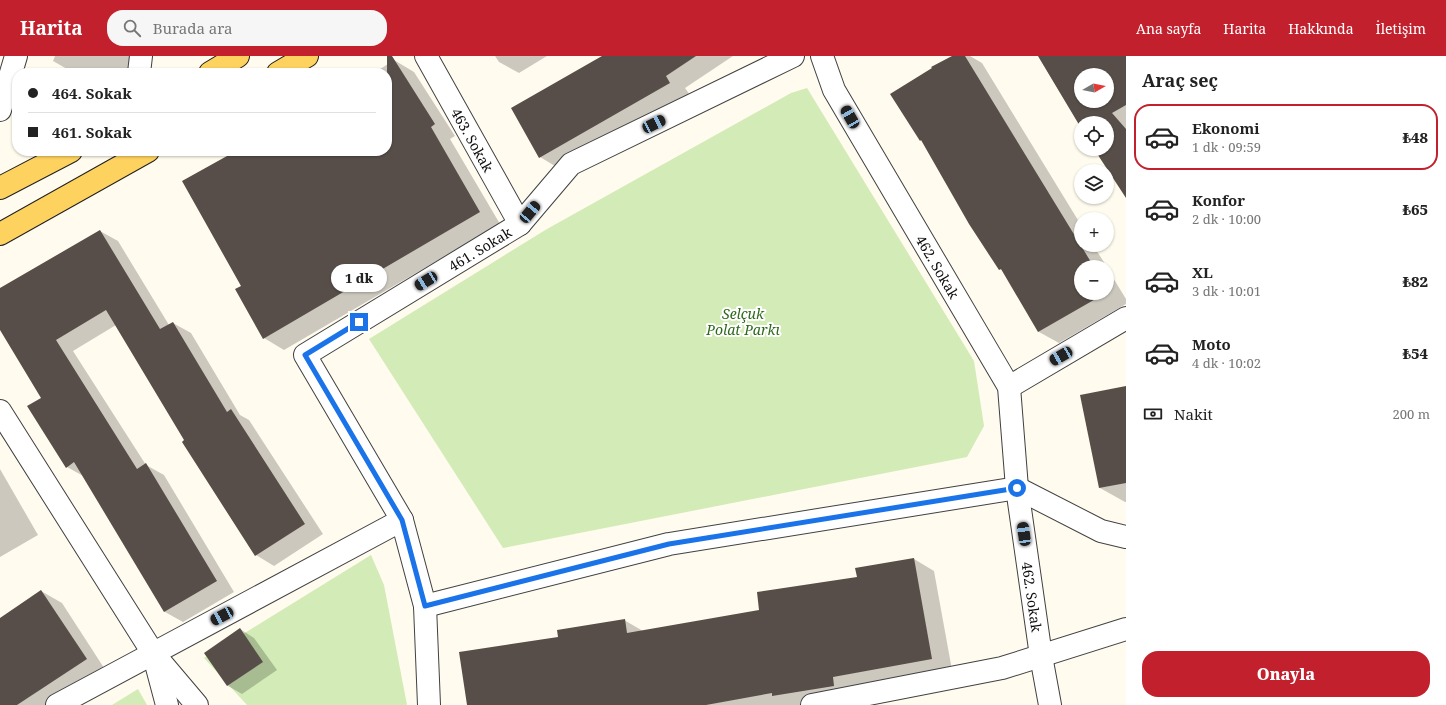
<!DOCTYPE html>
<html lang="tr">
<head>
<meta charset="utf-8">
<style>
  body { margin:0; font-family:"Noto Serif",serif; background:#f6f6f6; color:#222; height:100vh; display:flex; flex-direction:column; font-size:15px; white-space:nowrap }
  * { box-sizing:border-box; margin:0 }
  p { font-size:13px; color:#767676 }
  .icon { flex:none; width:22px; height:22px; fill:none; stroke:currentColor; stroke-width:2; stroke-linecap:round; stroke-linejoin:round }
  .map { position:relative; flex:1; overflow:hidden }
  .drawer { display:flex; flex-direction:column; background:#fff; width:320px }
  .drawer>* { flex:none }
  .guide { position:absolute; left:12px; top:12px; width:380px; height:88px; border-radius:16px; box-shadow:0 1px 3px #0004; display:grid; align-content:center; height:88px; padding:0 16px; background:#fff }
  .needle { width:26px; rotate:81deg }
  .controls { position:absolute; left:1074px; top:12px; display:grid; gap:8px }
  .controls a { display:grid; place-items:center; width:40px; height:40px; border-radius:50%; background:#fff; box-shadow:0 1px 3px #0004; font-size:20px }
  .end { position:absolute; width:18px; height:18px; margin:-9px; border:5px solid #1a73e8; background:#fff; box-shadow:0 0 0 2px #fff }
  .from { border-radius:50% }
  .bubble { position:absolute; height:28px; border-radius:14px; background:#fff; box-shadow:0 1px 3px #0004; font-size:13px; font-weight:800; line-height:28px; text-align:center }
  .car { position:absolute; width:12px; height:24px; margin:-12px -6px; border-radius:5px; box-shadow:0 0 3px 1px #0007; background:linear-gradient(#222 24%,#8ab4d8 0 40%,#222 0 76%,#8ab4d8 0 86%,#222 0) }
  .guide b { display:flex; align-items:center; gap:14px; height:38px; font-size:15px }
  .guide b+b { border-top:1px solid #e0e0e0 }
  .guide i { width:10px; height:10px; background:#222 }
  ul { padding:0; list-style:none }
  li { display:flex; align-items:center; gap:12px; height:66px; margin:0 8px 6px; padding:0 8px; border:2px solid transparent; border-radius:16px }
  li div { flex:1 }
  li b { display:block; font-size:15px }
  li em { font-style:normal; font-weight:800 }
  li.current { border-color:#c3202d }
  li>.icon { width:36px; height:36px; stroke-width:1.5 }
  h2 { padding:0 16px; font-size:18px; line-height:48px }
  .pay { display:flex; align-items:center; gap:10px; height:44px; padding:0 16px; font-size:15px }
  .pay p { margin-inline-start:auto }
  .primary-button { display:flex; gap:8px; margin-top:auto; padding:8px 16px }
  .primary-button a { flex:1; height:46px; border-radius:16px; background:#c3202d; color:#fff; font-size:16px; font-weight:800; line-height:46px; text-align:center }
  header { display:flex; align-items:center; gap:24px; box-sizing:border-box; height:56px; padding:0 20px; background:#c3202d; color:#fff }
  header strong { font-size:19px }
  nav { display:flex; gap:22px; margin-inline-start:auto; font-size:14px }
  .search { width:280px; height:36px; background:#f6f6f6; display:flex; align-items:center; gap:10px; box-sizing:border-box; padding:0 14px; border-radius:16px; color:#767676; font-size:15px }
  main { display:flex; flex:1; min-height:0 }
  .map>svg:first-child { display:block }
  .green { fill:#d3ebb6 }
  .shadow { fill:#0003; fill-rule:evenodd }
  .building { fill:#574e49; fill-rule:evenodd }
  .lines { fill:none; stroke-linecap:round; stroke-linejoin:round }
  .minor-casing { stroke:#414141; stroke-width:24 }
  .major-casing { stroke:#1f1f1f; stroke-width:24 }
  .minor { stroke:#fff; stroke-width:22 }
  .major { stroke:#fed25f; stroke-width:22 }
  .route { stroke:#1a73e8; stroke-width:5 }
  .labels { text-anchor:middle; dominant-baseline:central; stroke-width:4; stroke-linejoin:round; paint-order:stroke }
  .street-label { font-size:14px; fill:#0e0e0e; stroke:#fff }
  .park-label { font-size:14px; font-style:italic; fill:#2e681b; stroke:#fff }
</style>
</head>
<body>
<header>
<strong>Harita</strong>
<div class="search"><svg class="icon" aria-label="search" viewBox="0 0 24 24"><circle cx="10" cy="10" r="6"/><path d="M15 15l6 6"/></svg>Burada ara</div>
<nav><a>Ana sayfa</a><a>Harita</a><a>Hakkında</a><a>İletişim</a></nav>
</header>
<main>
<div class="map">
<svg width="1126" height="649" viewBox="0 0 1126 649">
  <rect width="100%" height="100%" fill="#fffbee"/>
  <g class="green">
    <path d="M807,32L974,305L984,370L967,401L503,492L369,283L547,173L791,37Z"/>
    <path d="M371,499L384,529L407,649H247L204,602Z"/>
    <path d="M138,633L147,649H112Z"/>
  </g>
  <g class="shadow">
    <path d="M55,0H133L134,17H65L67,13L53,5Z"/>
    <path d="M495,0H547L519,17L499,6Z"/>
    <path d="M604,0H733L685,32L690,39L560,113L540,101Z"/>
    <path d="M954,0H970L982,7L1081,169V189H1093L1107,211H1081V237H1107V212L1126,243V248L1059,287L1039,276L1003,215L1000,213L923,85L920,84Z"/>
    <path d="M1038,0H1126V138L1095,93H1107V67H1081V71ZM1081,19H1107V45H1081Z"/>
    <path d="M394,4L414,16L455,80L450,83L500,168L284,294L264,282L242,230L238,95H387V17H374Z"/>
    <path d="M100,175L118,185L169,269L173,267L191,277L240,359L249,364L323,478L274,510L256,499L116,269L73,295L146,409L164,419L234,536L183,566L165,556L85,421L67,411L42,342L0,273V234Z"/>
    <path d="M1126,331V446H1125L1100,432L1081,340Z"/>
    <path d="M0,413L38,479L0,501Z"/>
    <path d="M914,503L934,515L952,614L805,649H468L559,582L624,564L643,575L760,555Z"/>
    <path d="M41,535L62,547L106,615L55,649H0V563Z"/>
    <path d="M240,573L254,582L277,614L242,638L228,630L206,597Z"/>
  </g>
  <g class="building">
    <path d="M387,0H392L435,68L431,71L480,156L263,283L235,233L241,230L182,125L236,95H387Z"/>
    <path d="M602,0H696L666,20L670,27L539,102L511,52Z"/>
    <path d="M952,0H965L1094,211H1081V237H1106L1038,276L1001,213L999,214L969,168L921,84L920,85L890,38L932,12L931,11Z"/>
    <path d="M1038,0H1126V49L1112,57L1126,73V142L1094,93H1107V67H1081V72ZM1081,19H1107V45H1081Z"/>
    <path d="M100,174L160,273L173,266L227,356L231,353L305,468L255,500L182,386L184,384L106,254L56,284L137,413L146,407L217,525L164,556L74,406L66,412L27,350L41,342L0,274V232Z"/>
    <path d="M1126,330V427L1099,432L1080,339Z"/>
    <path d="M914,502L932,603L833,621L834,630L772,640V637L706,649H467L459,596L558,581L557,574L625,563L627,577L759,554L757,536L857,521L855,512Z"/>
    <path d="M41,534L87,603L17,649H0V562Z"/>
    <path d="M240,572L263,606L227,630L204,597Z"/>
  </g>
  <g class="lines">
    <g class="minor-casing">
      <g id="minor">
        <path id="s1" d="M426,0L520,168"/>
        <path id="s2" d="M822,0L834,34L1009,331L1017,432L1041,600L1050,649"/>
        <path d="M139,17L141,0"/>
        <path d="M0,54L16,0"/>
        <path d="M1009,331L1126,262"/>
        <path d="M0,355L153,597L197,649"/>
        <path d="M425,550L669,488L1017,432L1101,475L1126,481"/>
        <path d="M155,604L167,649"/>
        <path d="M57,649L402,464"/>
        <path id="s3" d="M429,649L425,550L402,464L305,299L520,168L571,108L793,0"/>
        <path d="M812,649L1002,612L1126,573"/>
      </g>
    </g>
    <g class="major-casing">
      <g id="major">
        <path d="M210,17L238,0"/>
        <path d="M278,17L307,0"/>
        <path d="M0,132L71,95"/>
        <path d="M0,178L148,95"/>
      </g>
    </g>
    <use href="#minor" class="minor"/>
    <use href="#major" class="major"/>
  </g>
  <g class="lines">
    <path class="route" d="M359,266L305,299L402,464L425,550L669,488L1017,432"/>
  </g>
  <g class="labels">
    <g class="street-label">
      <text stroke="none"><textPath href="#s1" startOffset="96">463. Sokak</textPath></text>
      <text stroke="none"><textPath href="#s3" startOffset="584">461. Sokak</textPath></text>
      <text stroke="none"><textPath href="#s2" startOffset="241">462. Sokak</textPath></text>
      <text stroke="none"><textPath href="#s2" startOffset="592">462. Sokak</textPath></text>
    </g>
    <g class="park-label">
      <text x="743" y="257">Selçuk<tspan x="743" dy="16">Polat Parkı</tspan></text>
    </g>
  </g>
</svg>
<div class="controls">
<a><svg class="needle" viewBox="-14 -14 28 28"><path d="M0-13l5 13h-10z" fill="#e53935"/><path d="M0 13l5-13h-10z" fill="#767676"/></svg></a>
<a><svg class="icon" aria-label="locate" viewBox="0 0 24 24"><circle cx="12" cy="12" r="6"/><path d="M12 2v4M12 18v4M2 12h4M18 12h4"/></svg></a>
<a><svg class="icon" aria-label="layers" viewBox="0 0 24 24"><path d="M12 4l9 5-9 5-9-5zM3 14l9 5 9-5"/></svg></a>
<a>+</a>
<a>−</a>
</div>
<i class="end from" style="left:1017px;top:432px"></i>
<i class="end" style="left:359px;top:266px"></i>
<div class="bubble" style="left:331px;top:208px;width:56px">1 dk</div>
<i class="car" style="left:850px;top:61px;rotate:330deg"></i>
<i class="car" style="left:654px;top:68px;rotate:64deg"></i>
<i class="car" style="left:530px;top:156px;rotate:40deg"></i>
<i class="car" style="left:426px;top:225px;rotate:239deg"></i>
<i class="car" style="left:1061px;top:300px;rotate:240deg"></i>
<i class="car" style="left:1024px;top:478px;rotate:352deg"></i>
<i class="car" style="left:222px;top:560px;rotate:242deg"></i>
<div class="guide">
<b><i class="from"></i>464. Sokak</b>
<b><i></i>461. Sokak</b>
</div>
</div>
<section class="drawer">
<h2>Araç seç</h2>
<ul>
<li class="current"><svg class="icon" aria-label="car" viewBox="0 0 24 24"><path d="M5 17H2v-5l4-1 3-4h7l3 4 3 1v5h-3M9 17h6M6 11h13"/><circle cx="7" cy="17" r="2"/><circle cx="17" cy="17" r="2"/></svg><div><b>Ekonomi</b><p>1 dk · 09:59</p></div><em>₺48</em></li>
<li><svg class="icon" aria-label="car" viewBox="0 0 24 24"><path d="M5 17H2v-5l4-1 3-4h7l3 4 3 1v5h-3M9 17h6M6 11h13"/><circle cx="7" cy="17" r="2"/><circle cx="17" cy="17" r="2"/></svg><div><b>Konfor</b><p>2 dk · 10:00</p></div><em>₺65</em></li>
<li><svg class="icon" aria-label="car" viewBox="0 0 24 24"><path d="M5 17H2v-5l4-1 3-4h7l3 4 3 1v5h-3M9 17h6M6 11h13"/><circle cx="7" cy="17" r="2"/><circle cx="17" cy="17" r="2"/></svg><div><b>XL</b><p>3 dk · 10:01</p></div><em>₺82</em></li>
<li><svg class="icon" aria-label="car" viewBox="0 0 24 24"><path d="M5 17H2v-5l4-1 3-4h7l3 4 3 1v5h-3M9 17h6M6 11h13"/><circle cx="7" cy="17" r="2"/><circle cx="17" cy="17" r="2"/></svg><div><b>Moto</b><p>4 dk · 10:02</p></div><em>₺54</em></li>
</ul>
<div class="pay"><svg class="icon" aria-label="cash" viewBox="0 0 24 24"><path d="M3 7h18v10H3z"/><circle cx="12" cy="12" r="2"/></svg>Nakit<p>200 m</p></div>
<div class="primary-button"><a>Onayla</a></div>
</section>
</main>
</body>
</html>
